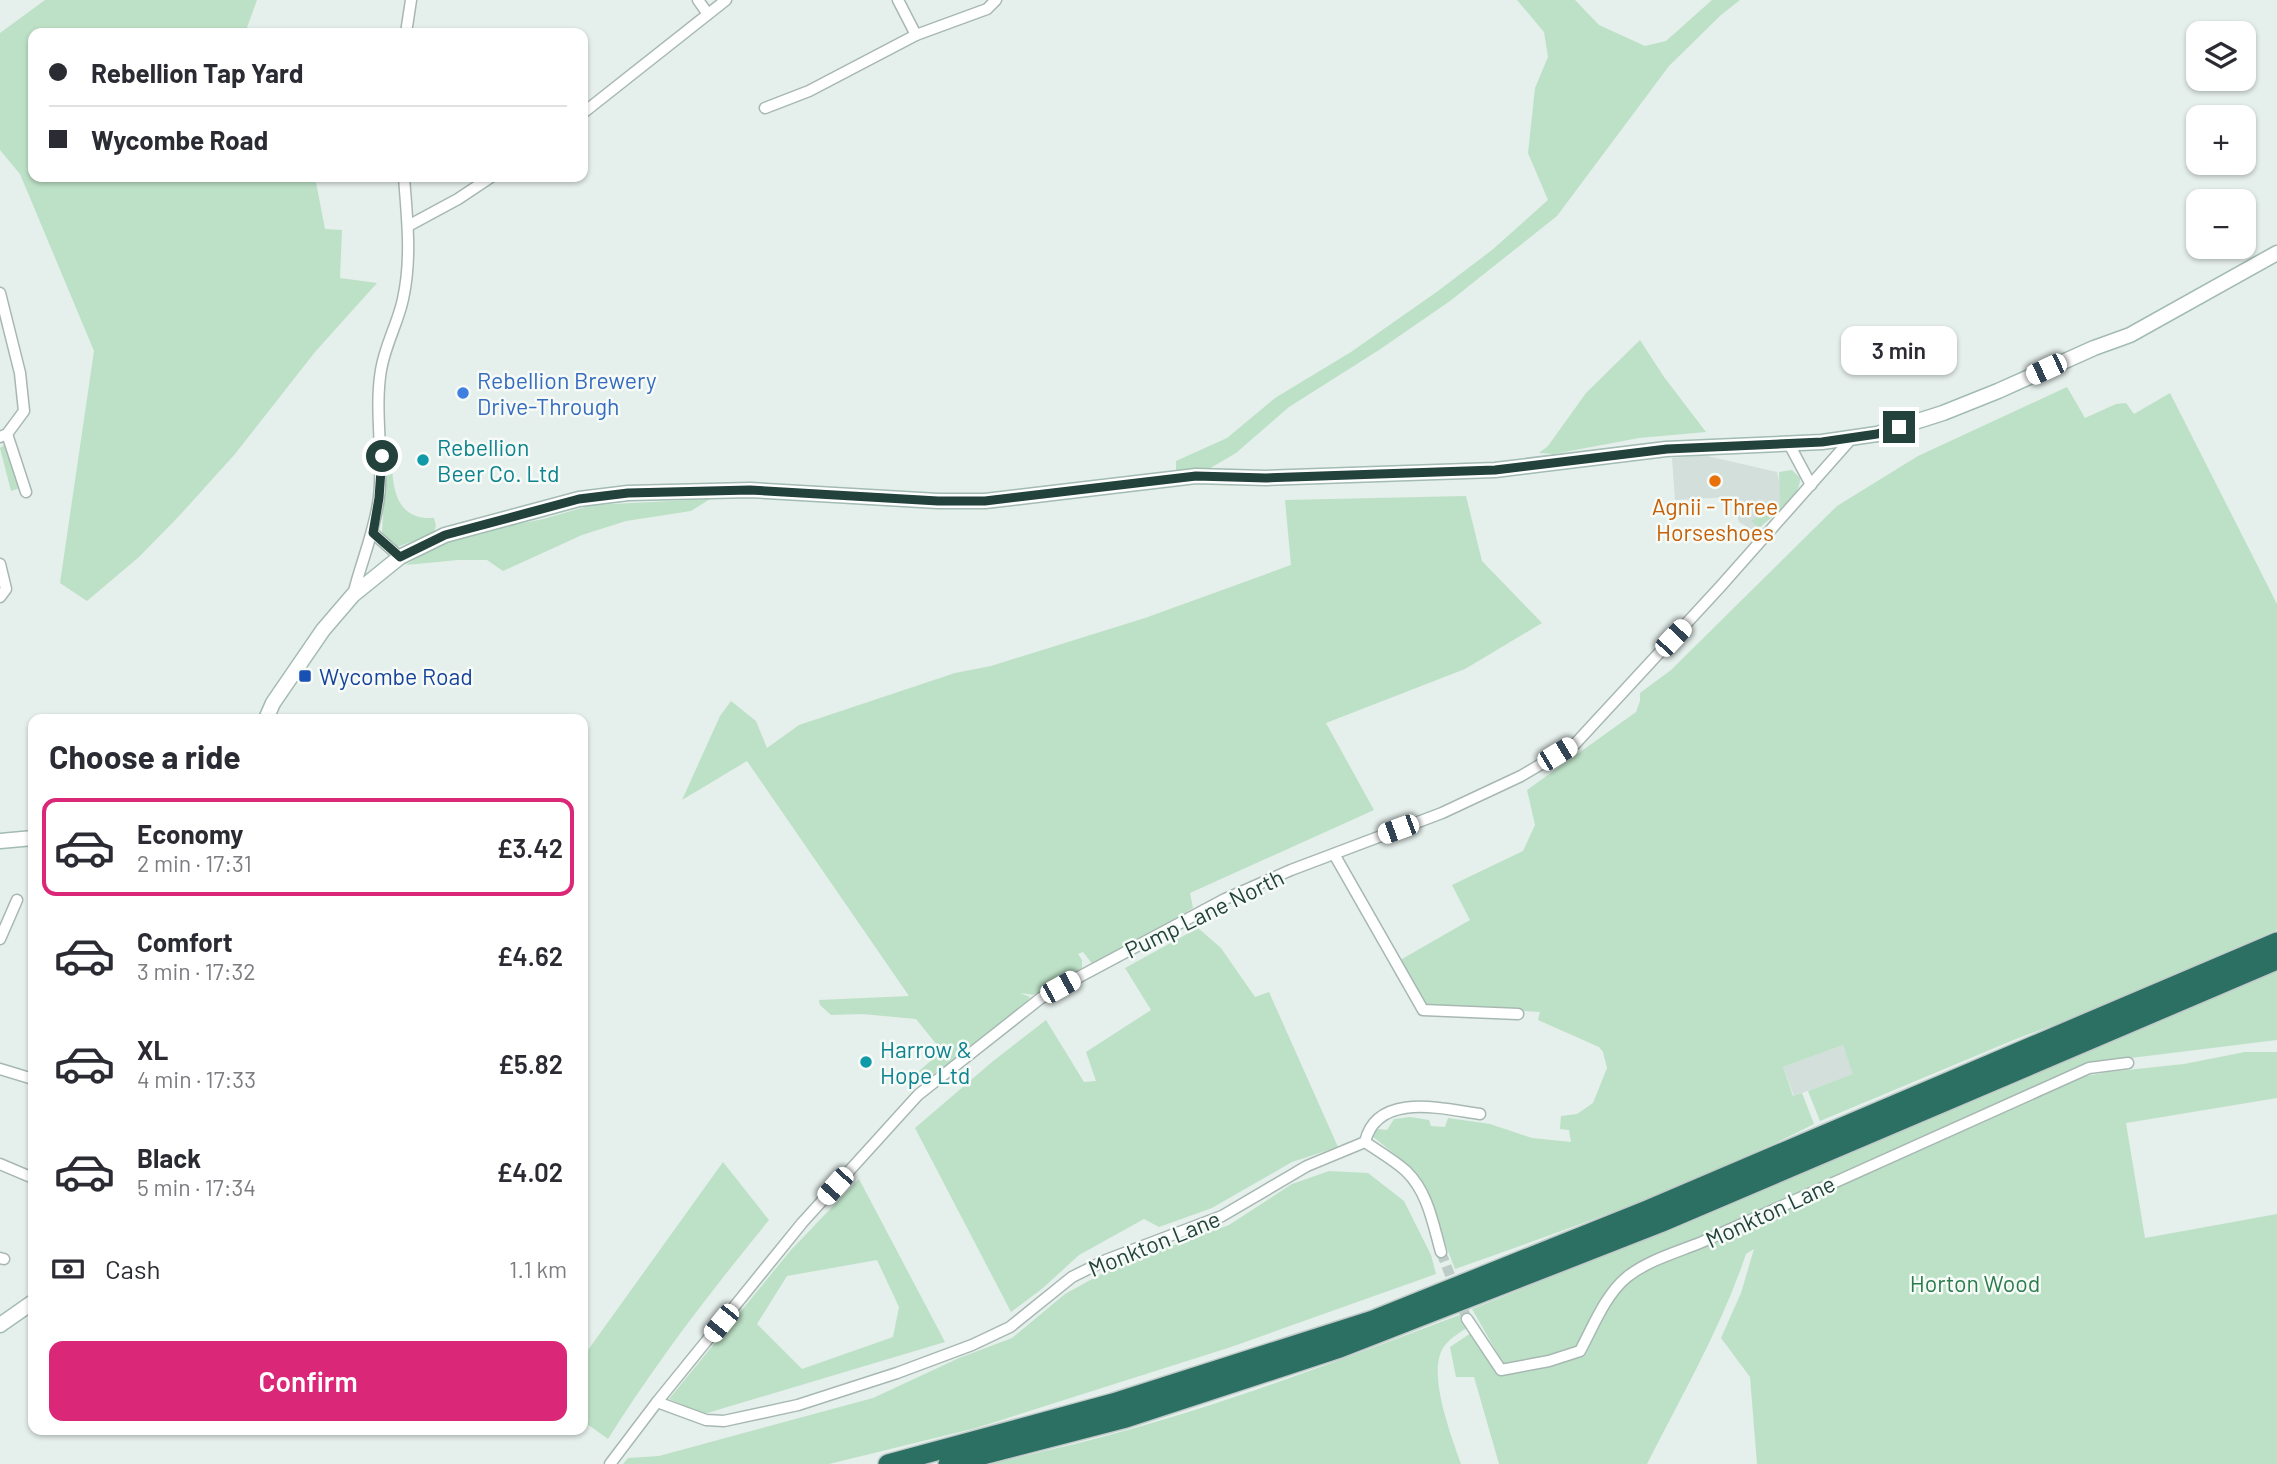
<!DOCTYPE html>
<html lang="en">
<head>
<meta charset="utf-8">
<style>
  body { margin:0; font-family:Barlow,sans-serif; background:#f2f2f3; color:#2b2b33; height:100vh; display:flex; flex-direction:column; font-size:26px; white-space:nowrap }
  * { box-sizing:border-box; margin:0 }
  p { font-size:23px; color:#7c7c81 }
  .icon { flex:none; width:38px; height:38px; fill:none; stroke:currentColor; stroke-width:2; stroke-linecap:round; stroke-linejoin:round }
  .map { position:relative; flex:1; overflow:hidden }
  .side { position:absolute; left:28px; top:714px; width:560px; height:721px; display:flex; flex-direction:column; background:#fff; border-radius:14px; box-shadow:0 2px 5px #0004 }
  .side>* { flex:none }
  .hud { position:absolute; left:28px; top:28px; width:560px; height:154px; border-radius:14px; box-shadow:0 2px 5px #0004; display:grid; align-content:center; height:154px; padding:0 21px; background:#fff }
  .fabs { position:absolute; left:2186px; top:21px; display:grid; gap:14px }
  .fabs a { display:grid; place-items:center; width:70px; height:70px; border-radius:14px; background:#fff; box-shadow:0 2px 5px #0004; font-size:35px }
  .end { position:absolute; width:32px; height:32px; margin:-16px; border:9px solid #22423b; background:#fff; box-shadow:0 0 0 4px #fff }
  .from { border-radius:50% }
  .bubble { position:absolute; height:49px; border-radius:14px; background:#fff; box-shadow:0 2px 5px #0004; font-size:23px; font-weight:600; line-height:49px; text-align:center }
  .car { position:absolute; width:21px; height:42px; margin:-21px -10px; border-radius:9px; box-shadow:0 0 5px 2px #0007; background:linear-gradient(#fff 24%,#345 0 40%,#fff 0 76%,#345 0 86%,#fff 0) }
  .hud b { display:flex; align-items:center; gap:24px; height:66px; font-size:26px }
  .hud b+b { border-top:2px solid #e1e1e2 }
  .hud i { width:18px; height:18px; background:#2b2b33 }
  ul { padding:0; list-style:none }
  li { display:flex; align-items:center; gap:21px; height:98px; margin:0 14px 10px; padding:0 7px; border:4px solid transparent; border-radius:14px }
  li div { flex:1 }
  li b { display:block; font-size:26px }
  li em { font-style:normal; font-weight:600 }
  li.on { border-color:#db2777 }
  li>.icon { width:63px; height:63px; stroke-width:1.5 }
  h2 { padding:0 21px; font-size:32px; line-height:84px }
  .pay { display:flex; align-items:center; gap:18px; height:77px; padding:0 21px; font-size:26px }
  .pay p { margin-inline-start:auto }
  .primary-button { display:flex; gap:14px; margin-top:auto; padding:14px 21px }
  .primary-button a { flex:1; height:80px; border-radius:14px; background:#db2777; color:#fff; font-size:28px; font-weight:600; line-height:80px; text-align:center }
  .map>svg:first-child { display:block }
  .built { fill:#d3dfda }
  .green { fill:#bde1c7; fill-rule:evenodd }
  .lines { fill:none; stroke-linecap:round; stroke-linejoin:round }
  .street-tunnel { stroke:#beccc8; stroke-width:10; stroke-dasharray:10 5; stroke-linecap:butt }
  .street-casing { stroke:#a7b8b3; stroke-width:13 }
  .secondary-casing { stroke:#a2bbb3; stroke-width:17 }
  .highway-casing { stroke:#c1cac8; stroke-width:22 }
  .street { stroke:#fff; stroke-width:10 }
  .secondary { stroke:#fff; stroke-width:14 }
  .highway { stroke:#2c7064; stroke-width:19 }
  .route { stroke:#22423b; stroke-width:9 }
  .shop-dot { fill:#3f7fe0; stroke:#f6fbf8; stroke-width:2.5 }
  .culture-dot { fill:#0f9aa8; stroke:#f6fbf8; stroke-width:2.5 }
  .food-dot { fill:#e8710a; stroke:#f6fbf8; stroke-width:2.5 }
  .transit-dot { fill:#1a4fb4; stroke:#f6fbf8; stroke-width:2.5 }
  .labels { text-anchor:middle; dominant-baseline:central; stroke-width:5; stroke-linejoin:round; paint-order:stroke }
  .shop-label { font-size:23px; fill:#366cbe; stroke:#f6fbf8; text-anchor:start }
  .culture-label { font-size:23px; fill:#0d838f; stroke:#f6fbf8; text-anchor:start }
  .food-label { font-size:23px; fill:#c56008; stroke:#f6fbf8 }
  .transit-label { font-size:23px; fill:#164399; stroke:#f6fbf8; text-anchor:start }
  .street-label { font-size:23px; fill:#22423b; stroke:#f6fbf8 }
  .park-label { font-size:23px; fill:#2a7c4c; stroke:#f6fbf8 }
</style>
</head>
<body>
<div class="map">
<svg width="2277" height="1464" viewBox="0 0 2277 1464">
  <rect width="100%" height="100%" fill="#e5efeb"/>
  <g class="built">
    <path d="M1703,455L1777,472L1783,499L1754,531L1739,522L1732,497L1675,500L1672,458Z"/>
    <path d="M1843,1045L1854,1074L1794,1096L1783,1067Z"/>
  </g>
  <g class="green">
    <path d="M45,0H257L245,33H33V177H315L325,229L342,230L340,278L377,283L315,352L235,454L180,515L139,557L87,601L60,583L94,351L20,174L0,150V33Z"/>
    <path d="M1517,0H1575L1599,25L1645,46L1666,41L1712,0H1740L1721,15L1669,66L1557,216L1450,301L1379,350L1289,407L1236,453L1207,470L1176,474V461L1227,438L1275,398L1351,352L1438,291L1492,250L1548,200L1528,153L1535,88L1548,57L1544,32Z"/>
    <path d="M1640,340L1664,377L1706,432L1639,438L1554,454L1539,453L1548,446L1586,393Z"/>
    <path d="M2067,387L2085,418L2116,404L2126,403L2134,414L2170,393L2277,604V930L2081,1015L2016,1039L1820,1121L1808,1091L1853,1074L1843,1045L1783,1067L1793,1096L1802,1093L1814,1124C1699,1183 1576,1226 1455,1269L1421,1181L1407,1164L1372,1136L1378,1129L1387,1130L1394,1119L1410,1117L1429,1120L1431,1126L1445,1127L1448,1118L1490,1124L1532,1138L1571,1142L1569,1130L1560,1129L1561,1116L1577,1114L1593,1103L1607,1068L1603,1052L1599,1047L1538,1020L1540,1012L1424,1004L1395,963L1470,920L1452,885L1523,851L1535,825L1527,790L1636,712L1640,701V693L1671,670L1837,506L1918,456Z"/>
    <path d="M4,445L8,448L20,488L11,491L0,448Z"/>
    <path d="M392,465C393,494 399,520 434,518L436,526L433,534L397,547L383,537L382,532L386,466Z"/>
    <path d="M1792,470L1800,478C1801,499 1773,515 1759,528L1751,521L1780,503L1779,472Z"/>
    <path d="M1466,496L1482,561L1542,623L1465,669L1326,723L1374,810L1190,893L1193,908L1094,966L1083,952L1078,954L1082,960V968L1034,995L1020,993L1030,997L1025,1005L980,1042L929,1077H923L918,1072L942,1051L916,1019L862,1014L831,1015L820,1005L819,1000L909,996L747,761L682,800L720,716L731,701L756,721L767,748L799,725L955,673L991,666L1145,618L1291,565L1285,500Z"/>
    <path d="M710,499L691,511L626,521L582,535L503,571L487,560H458L406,565L425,553L461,536L543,519L592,505Z"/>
    <path d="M1198,928L1221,948L1255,997L1269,992L1338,1147L1292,1162L1212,1208L1159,1227L1144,1219L1079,1255L1043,1288L1011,1312L915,1128L992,1062L1046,1020L1084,1082L1096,1081L1086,1052L1151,1010L1125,968Z"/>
    <path d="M2277,967V1040L2090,1063L1617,1279L1578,1349L1504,1365L1472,1309C1742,1201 2009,1083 2277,967Z"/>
    <path d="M2245,1052H2277V1098L2126,1123L2145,1238L2277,1214V1464H1757L1750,1377L1721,1338L1741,1293L1754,1249L1746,1254C1721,1328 1682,1395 1647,1464H1499L1474,1377H1456L1450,1347L1471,1333L1501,1374L1581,1356L1611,1304L1632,1277L2081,1077L2108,1072L2184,1064Z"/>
    <path d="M723,1162L769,1220C711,1291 657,1361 608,1439L583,1421V1357Z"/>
    <path d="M1329,1171L1368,1173L1404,1201L1431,1255L1436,1274L1231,1347L976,1428L829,1464H623L628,1458L659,1456L873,1398L959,1358L1012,1338L1065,1294L1116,1266L1229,1225L1292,1184Z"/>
    <path d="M859,1179L945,1342L704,1414L669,1399L791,1250ZM877,1260L899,1307L893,1337L802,1369L757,1324L787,1276Z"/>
    <path d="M1462,1314L1468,1327C1461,1332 1452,1337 1446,1344C1424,1368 1452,1437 1461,1464H990C1030,1454 1070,1446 1109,1435C1229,1403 1346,1358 1462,1314Z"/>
  </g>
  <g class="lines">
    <path class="street-tunnel" d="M1441,1252L1467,1319"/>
    <g class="street-casing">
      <g id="street">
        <path d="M698,0L708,14"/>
        <path d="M898,0L916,35"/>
        <path d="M406,33L411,0"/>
        <path d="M765,108L809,91L916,35L987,9L996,0"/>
        <path d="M583,113L726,0"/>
        <path d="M408,226L458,199L491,177"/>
        <path d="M0,293L20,373L24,411L7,434L0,437"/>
        <path d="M7,434L26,492"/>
        <path d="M1789,444L1811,485"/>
        <path d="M373,533L400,557"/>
        <path d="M0,564L6,589L0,597"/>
        <path d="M353,595C361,562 375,531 379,497C384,455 374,411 381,370C385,345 398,323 403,299C412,258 407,218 404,177"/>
        <path d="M1334,854L1423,1010L1518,1014"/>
        <path d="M0,939L17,900"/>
        <path d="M0,1069L33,1079"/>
        <path d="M1365,1142C1378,1151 1394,1160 1406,1171C1428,1192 1433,1224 1441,1252"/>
        <path d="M1365,1142C1377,1091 1444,1109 1480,1114"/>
        <path d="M0,1164L33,1178"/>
        <path d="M0,1258L4,1259"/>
        <path d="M1467,1319L1501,1370L1549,1361L1580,1351C1593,1327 1605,1295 1627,1277C1648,1260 1678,1252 1702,1242L2089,1068L2128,1063"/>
        <path d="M657,1402L706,1420L724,1421L798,1405L897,1373L972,1345L1010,1327L1072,1277L1106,1260L1222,1216L1307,1166L1365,1142"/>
        <path d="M610,1464L657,1402L802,1223L918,1095L1041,998L1079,977L1225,899L1291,870L1442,813L1521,776L1575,744L1720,587L1852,438"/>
      </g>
    </g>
    <g class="secondary-casing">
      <g id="secondary">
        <path d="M266,719L273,703L323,630L353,595L400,557L445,535L579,499L628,493L750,490L938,501H985L1196,476L1266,478L1495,470L1666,449L1822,442L1877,434L1943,413L1998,391L2094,348L2130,335L2277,253"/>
        <path d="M0,841L33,838"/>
        <path d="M0,1325L33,1302"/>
      </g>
    </g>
    <g class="highway-casing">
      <g id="highway">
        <path d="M888,1464L1113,1403L1373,1320L1647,1210L2277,942"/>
        <path d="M948,1464L1126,1418L1340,1348L1660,1223L2277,960"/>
      </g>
    </g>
    <use href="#street" class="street"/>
    <use href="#secondary" class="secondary"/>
    <use href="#highway" class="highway"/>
  </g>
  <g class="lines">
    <path class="route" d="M382,456L379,498L373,533L400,557L445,535L579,499L628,493L750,490L938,501H985L1196,476L1266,478L1495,470L1667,449L1822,442L1877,434L1899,427"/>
  </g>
  <circle class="shop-dot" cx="463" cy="393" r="7"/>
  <g class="culture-dot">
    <circle cx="423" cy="460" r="7"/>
    <circle cx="866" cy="1062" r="7"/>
  </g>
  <circle class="food-dot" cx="1715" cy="481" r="7"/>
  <rect class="transit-dot" x="298" y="669" width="14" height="14" rx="3.5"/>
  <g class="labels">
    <g class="shop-label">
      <text x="477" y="380">Rebellion Brewery<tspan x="477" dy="26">Drive-Through</tspan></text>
    </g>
    <g class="culture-label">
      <text x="437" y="447">Rebellion<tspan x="437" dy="26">Beer Co. Ltd</tspan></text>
      <text x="880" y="1049">Harrow &amp;<tspan x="880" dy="26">Hope Ltd</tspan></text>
    </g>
    <g class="food-label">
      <text x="1715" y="506">Agnii - Three<tspan x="1715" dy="26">Horseshoes</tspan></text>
    </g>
    <g class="transit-label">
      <text x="319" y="676">Wycombe Road</text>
    </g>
    <g class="street-label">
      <text transform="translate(1204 913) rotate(-26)">Pump Lane North</text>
      <text transform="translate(1770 1211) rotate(-25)">Monkton Lane</text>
      <text transform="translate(1154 1243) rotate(-22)">Monkton Lane</text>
    </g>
    <g class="park-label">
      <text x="1975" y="1283">Horton Wood</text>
    </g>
  </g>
</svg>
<div class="fabs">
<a><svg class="icon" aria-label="layers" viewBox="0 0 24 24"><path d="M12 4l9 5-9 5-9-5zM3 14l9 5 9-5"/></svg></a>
<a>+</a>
<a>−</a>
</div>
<i class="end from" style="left:382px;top:456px"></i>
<i class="end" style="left:1899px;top:427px"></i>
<div class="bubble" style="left:1841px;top:326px;width:116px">3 min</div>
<i class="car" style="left:2046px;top:369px;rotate:245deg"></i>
<i class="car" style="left:1673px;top:638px;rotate:43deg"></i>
<i class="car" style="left:1557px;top:754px;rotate:59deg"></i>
<i class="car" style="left:1398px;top:829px;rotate:250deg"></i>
<i class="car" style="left:1060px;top:987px;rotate:61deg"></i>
<i class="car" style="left:835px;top:1186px;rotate:222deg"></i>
<i class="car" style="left:721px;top:1323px;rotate:219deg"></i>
<div class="hud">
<b><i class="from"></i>Rebellion Tap Yard</b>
<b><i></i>Wycombe Road</b>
</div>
<section class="side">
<h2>Choose a ride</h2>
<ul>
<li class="on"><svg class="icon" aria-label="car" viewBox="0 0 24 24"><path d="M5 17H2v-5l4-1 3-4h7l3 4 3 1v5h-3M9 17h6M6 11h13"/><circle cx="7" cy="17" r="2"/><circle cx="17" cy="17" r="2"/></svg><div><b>Economy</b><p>2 min · 17:31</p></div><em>£3.42</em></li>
<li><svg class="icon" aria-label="car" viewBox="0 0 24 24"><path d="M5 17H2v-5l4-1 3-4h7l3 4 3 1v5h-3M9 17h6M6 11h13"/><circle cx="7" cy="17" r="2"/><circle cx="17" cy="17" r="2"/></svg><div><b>Comfort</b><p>3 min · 17:32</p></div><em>£4.62</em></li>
<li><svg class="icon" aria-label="car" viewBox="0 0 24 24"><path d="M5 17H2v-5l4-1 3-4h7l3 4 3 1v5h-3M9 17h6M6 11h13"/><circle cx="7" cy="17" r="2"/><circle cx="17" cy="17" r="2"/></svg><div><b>XL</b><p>4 min · 17:33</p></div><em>£5.82</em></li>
<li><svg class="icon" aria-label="car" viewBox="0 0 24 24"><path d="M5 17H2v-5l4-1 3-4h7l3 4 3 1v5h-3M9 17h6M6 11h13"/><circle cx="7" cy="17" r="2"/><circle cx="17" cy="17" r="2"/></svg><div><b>Black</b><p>5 min · 17:34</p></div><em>£4.02</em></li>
</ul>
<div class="pay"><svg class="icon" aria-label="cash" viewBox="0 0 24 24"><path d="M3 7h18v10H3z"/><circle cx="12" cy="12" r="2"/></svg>Cash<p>1.1 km</p></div>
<div class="primary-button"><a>Confirm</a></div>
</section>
</div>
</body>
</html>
